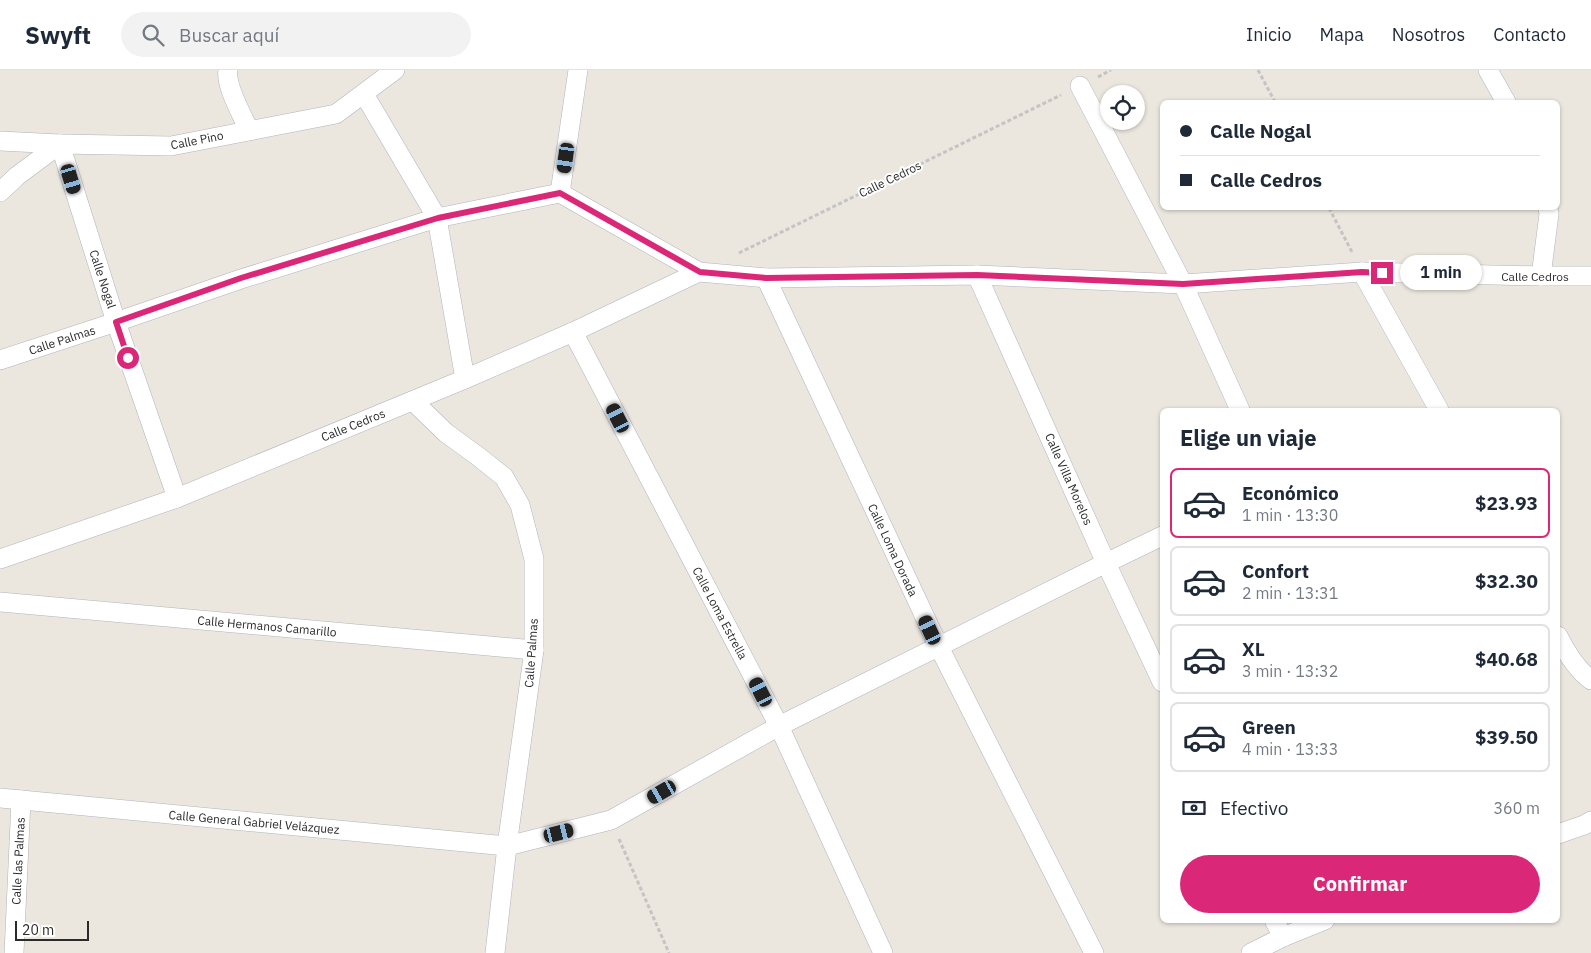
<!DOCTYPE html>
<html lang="es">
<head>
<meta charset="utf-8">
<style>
  body { margin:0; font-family:"IBM Plex Sans",sans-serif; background:#f2f2f3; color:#1f2937; height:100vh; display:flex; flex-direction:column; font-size:19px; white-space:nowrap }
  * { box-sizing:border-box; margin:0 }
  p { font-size:16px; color:#747a83 }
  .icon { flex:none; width:28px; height:28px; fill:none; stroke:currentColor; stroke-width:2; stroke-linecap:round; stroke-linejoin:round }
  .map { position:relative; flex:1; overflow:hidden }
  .sheet { position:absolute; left:1160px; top:338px; width:400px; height:515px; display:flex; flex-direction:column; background:#fff; border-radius:8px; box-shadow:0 1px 4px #0004 }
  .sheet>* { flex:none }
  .banner { position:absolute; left:1160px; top:30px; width:400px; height:110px; border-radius:8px; box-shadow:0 1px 4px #0004; display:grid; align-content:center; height:110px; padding:0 20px; background:#fff }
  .buttons { position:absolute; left:1100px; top:15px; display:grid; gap:10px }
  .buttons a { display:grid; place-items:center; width:45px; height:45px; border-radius:50%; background:#fff; box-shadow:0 1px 4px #0004; font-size:25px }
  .scale { position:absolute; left:15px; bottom:12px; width:74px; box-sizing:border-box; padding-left:5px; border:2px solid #2b2b2b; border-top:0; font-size:14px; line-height:18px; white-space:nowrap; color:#2b2b2b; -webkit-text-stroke:4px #fff; paint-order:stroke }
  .end { position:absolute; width:22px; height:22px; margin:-11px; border:6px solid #db2777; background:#fff; box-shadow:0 0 0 2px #fff }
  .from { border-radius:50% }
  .bubble { position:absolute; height:35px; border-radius:18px; background:#fff; box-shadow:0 1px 4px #0004; font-size:16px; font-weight:700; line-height:35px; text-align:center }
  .car { position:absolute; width:15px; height:30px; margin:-15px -8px; border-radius:6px; box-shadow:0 0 4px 1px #0007; background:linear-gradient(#222 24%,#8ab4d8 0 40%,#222 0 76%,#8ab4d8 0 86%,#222 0) }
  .banner b { display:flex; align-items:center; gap:18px; height:48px; font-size:19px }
  .banner b+b { border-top:1px solid #e0e1e3 }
  .banner i { width:12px; height:12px; background:#1f2937 }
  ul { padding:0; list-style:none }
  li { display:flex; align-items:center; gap:15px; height:70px; margin:0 10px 8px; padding:0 10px; border:2px solid #e0e1e3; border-radius:8px }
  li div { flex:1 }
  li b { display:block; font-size:19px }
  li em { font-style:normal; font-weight:700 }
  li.on { border-color:#db2777 }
  li>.icon { width:45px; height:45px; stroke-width:1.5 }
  h2 { padding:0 20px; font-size:22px; line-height:60px }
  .pay { display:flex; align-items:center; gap:12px; height:55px; padding:0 20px; font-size:19px }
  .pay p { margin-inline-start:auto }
  .primary-button { display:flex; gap:10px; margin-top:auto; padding:10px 20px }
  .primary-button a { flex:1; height:58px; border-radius:30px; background:#db2777; color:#fff; font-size:20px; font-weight:700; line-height:58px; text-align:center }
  header { display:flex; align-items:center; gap:30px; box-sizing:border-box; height:70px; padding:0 25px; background:#fff; border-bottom:1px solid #e0e1e3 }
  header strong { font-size:24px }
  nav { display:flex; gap:28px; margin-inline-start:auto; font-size:18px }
  .search { width:350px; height:45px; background:#f2f2f3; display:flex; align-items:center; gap:12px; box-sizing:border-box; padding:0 18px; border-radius:28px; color:#747a83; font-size:19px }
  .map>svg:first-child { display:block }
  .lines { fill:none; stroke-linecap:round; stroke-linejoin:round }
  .street-casing { stroke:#b1b4bd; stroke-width:20 }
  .path { stroke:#c4c4c4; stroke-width:3; stroke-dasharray:4 2.5; stroke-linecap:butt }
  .street { stroke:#fff; stroke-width:19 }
  .route { stroke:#db2777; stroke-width:6 }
  .labels { text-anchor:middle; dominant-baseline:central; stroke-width:4; stroke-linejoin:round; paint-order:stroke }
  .street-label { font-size:12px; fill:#2b2b2b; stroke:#fff }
</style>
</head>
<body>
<header>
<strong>Swyft</strong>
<div class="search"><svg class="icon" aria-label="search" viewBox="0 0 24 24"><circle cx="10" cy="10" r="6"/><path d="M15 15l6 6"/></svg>Buscar aquí</div>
<nav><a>Inicio</a><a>Mapa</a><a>Nosotros</a><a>Contacto</a></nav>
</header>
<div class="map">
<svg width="1591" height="883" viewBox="0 0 1591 883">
  <rect width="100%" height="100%" fill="#ebe6de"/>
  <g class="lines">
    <g class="street-casing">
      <g id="street">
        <path d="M228,0C225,15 242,45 249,60"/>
        <path d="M1488,0L1506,32"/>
        <path d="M1080,16L1183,214L1240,340"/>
        <path d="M364,24L437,148L465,309"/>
        <path d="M0,71L60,74L116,252L177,428"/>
        <path d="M0,122L17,106L60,74L171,76L336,44L395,0"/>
        <path d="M560,123L578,0"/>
        <path d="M1362,202L1439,340"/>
        <path d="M977,205L1106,493L1162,612"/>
        <path d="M1541,206L1549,144L1548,138"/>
        <path d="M766,208L939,577L1094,883"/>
        <path d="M573,262L779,656L883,883"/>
        <path d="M0,290L116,252L241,209L437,148L560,123L699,202"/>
        <path d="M413,331L446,363L479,387L504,407L520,435L534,489V580L507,776L495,883"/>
        <path d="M0,489L177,428L465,309L573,262L699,202L766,208L977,205L1183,214L1362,202L1541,206H1591"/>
        <path d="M0,532L534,580"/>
        <path d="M1558,566C1566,582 1577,600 1591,610"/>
        <path d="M0,728L507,776L611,750L779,656L1106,493L1162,466"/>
        <path d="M1558,764L1584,755L1591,751"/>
        <path d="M1274,850L1283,867"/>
        <path d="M14,883L21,730"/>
        <path d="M1251,883L1283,867L1325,850"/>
      </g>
    </g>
    <g class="path">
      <path d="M1258,0L1275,32"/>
      <path d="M1098,7L1111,0"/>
      <path d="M1329,138L1352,182"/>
      <path d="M739,183L1061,25"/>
      <path d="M619,769L669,883"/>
    </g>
    <use href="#street" class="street"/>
  </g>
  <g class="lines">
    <path class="route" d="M128,288L116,252L241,208L438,148L560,123L700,202L766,208L977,205L1183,214L1362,202L1382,203"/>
  </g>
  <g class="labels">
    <g class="street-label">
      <text transform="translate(197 70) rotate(-11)">Calle Pino</text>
      <text transform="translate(890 109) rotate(-26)">Calle Cedros</text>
      <text x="1535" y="206">Calle Cedros</text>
      <text transform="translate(103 209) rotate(72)">Calle Nogal</text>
      <text transform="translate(62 270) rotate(-18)">Calle Palmas</text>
      <text transform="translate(353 355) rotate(-22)">Calle Cedros</text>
      <text transform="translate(1069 409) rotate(66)">Calle Villa Morelos</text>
      <text transform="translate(893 480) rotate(65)">Calle Loma Dorada</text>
      <text transform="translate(720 543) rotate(62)">Calle Loma Estrella</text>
      <text transform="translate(267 556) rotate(5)">Calle Hermanos Camarillo</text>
      <text transform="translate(531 583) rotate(-86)">Calle Palmas</text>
      <text transform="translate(254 752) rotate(5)">Calle General Gabriel Velázquez</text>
      <text transform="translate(18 791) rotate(-87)">Calle las Palmas</text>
    </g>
  </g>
</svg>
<div class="buttons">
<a><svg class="icon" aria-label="locate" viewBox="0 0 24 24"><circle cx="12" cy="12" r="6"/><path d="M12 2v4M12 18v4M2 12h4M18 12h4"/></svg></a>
</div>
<div class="scale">20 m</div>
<i class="end from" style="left:128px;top:288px"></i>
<i class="end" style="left:1382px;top:203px"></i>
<div class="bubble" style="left:1400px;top:185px;width:82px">1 min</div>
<i class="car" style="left:566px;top:88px;rotate:188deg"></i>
<i class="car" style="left:71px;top:109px;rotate:163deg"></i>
<i class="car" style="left:618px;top:348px;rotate:333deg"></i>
<i class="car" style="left:930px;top:560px;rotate:335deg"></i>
<i class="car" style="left:761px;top:622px;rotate:333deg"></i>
<i class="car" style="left:662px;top:722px;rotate:240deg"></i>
<i class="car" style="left:559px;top:763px;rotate:76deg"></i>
<div class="banner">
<b><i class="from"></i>Calle Nogal</b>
<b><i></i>Calle Cedros</b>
</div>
<section class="sheet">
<h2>Elige un viaje</h2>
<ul>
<li class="on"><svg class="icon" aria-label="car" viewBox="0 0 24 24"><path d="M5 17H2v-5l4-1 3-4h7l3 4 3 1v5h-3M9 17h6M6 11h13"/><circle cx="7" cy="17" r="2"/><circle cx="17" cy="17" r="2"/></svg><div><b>Económico</b><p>1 min · 13:30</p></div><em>$23.93</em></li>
<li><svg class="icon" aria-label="car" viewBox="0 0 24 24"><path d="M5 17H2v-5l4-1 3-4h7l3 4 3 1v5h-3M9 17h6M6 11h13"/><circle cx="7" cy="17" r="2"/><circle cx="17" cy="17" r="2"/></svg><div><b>Confort</b><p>2 min · 13:31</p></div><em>$32.30</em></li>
<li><svg class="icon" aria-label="car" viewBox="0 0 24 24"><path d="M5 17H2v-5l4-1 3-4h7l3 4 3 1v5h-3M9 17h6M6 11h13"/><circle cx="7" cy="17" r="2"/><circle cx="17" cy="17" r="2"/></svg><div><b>XL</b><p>3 min · 13:32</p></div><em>$40.68</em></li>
<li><svg class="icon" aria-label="car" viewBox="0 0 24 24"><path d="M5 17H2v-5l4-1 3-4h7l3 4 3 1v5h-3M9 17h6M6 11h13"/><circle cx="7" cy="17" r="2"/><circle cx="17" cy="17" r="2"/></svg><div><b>Green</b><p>4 min · 13:33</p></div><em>$39.50</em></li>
</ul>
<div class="pay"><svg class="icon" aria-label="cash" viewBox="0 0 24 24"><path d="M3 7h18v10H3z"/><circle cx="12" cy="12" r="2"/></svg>Efectivo<p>360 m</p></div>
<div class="primary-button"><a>Confirmar</a></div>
</section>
</div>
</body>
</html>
